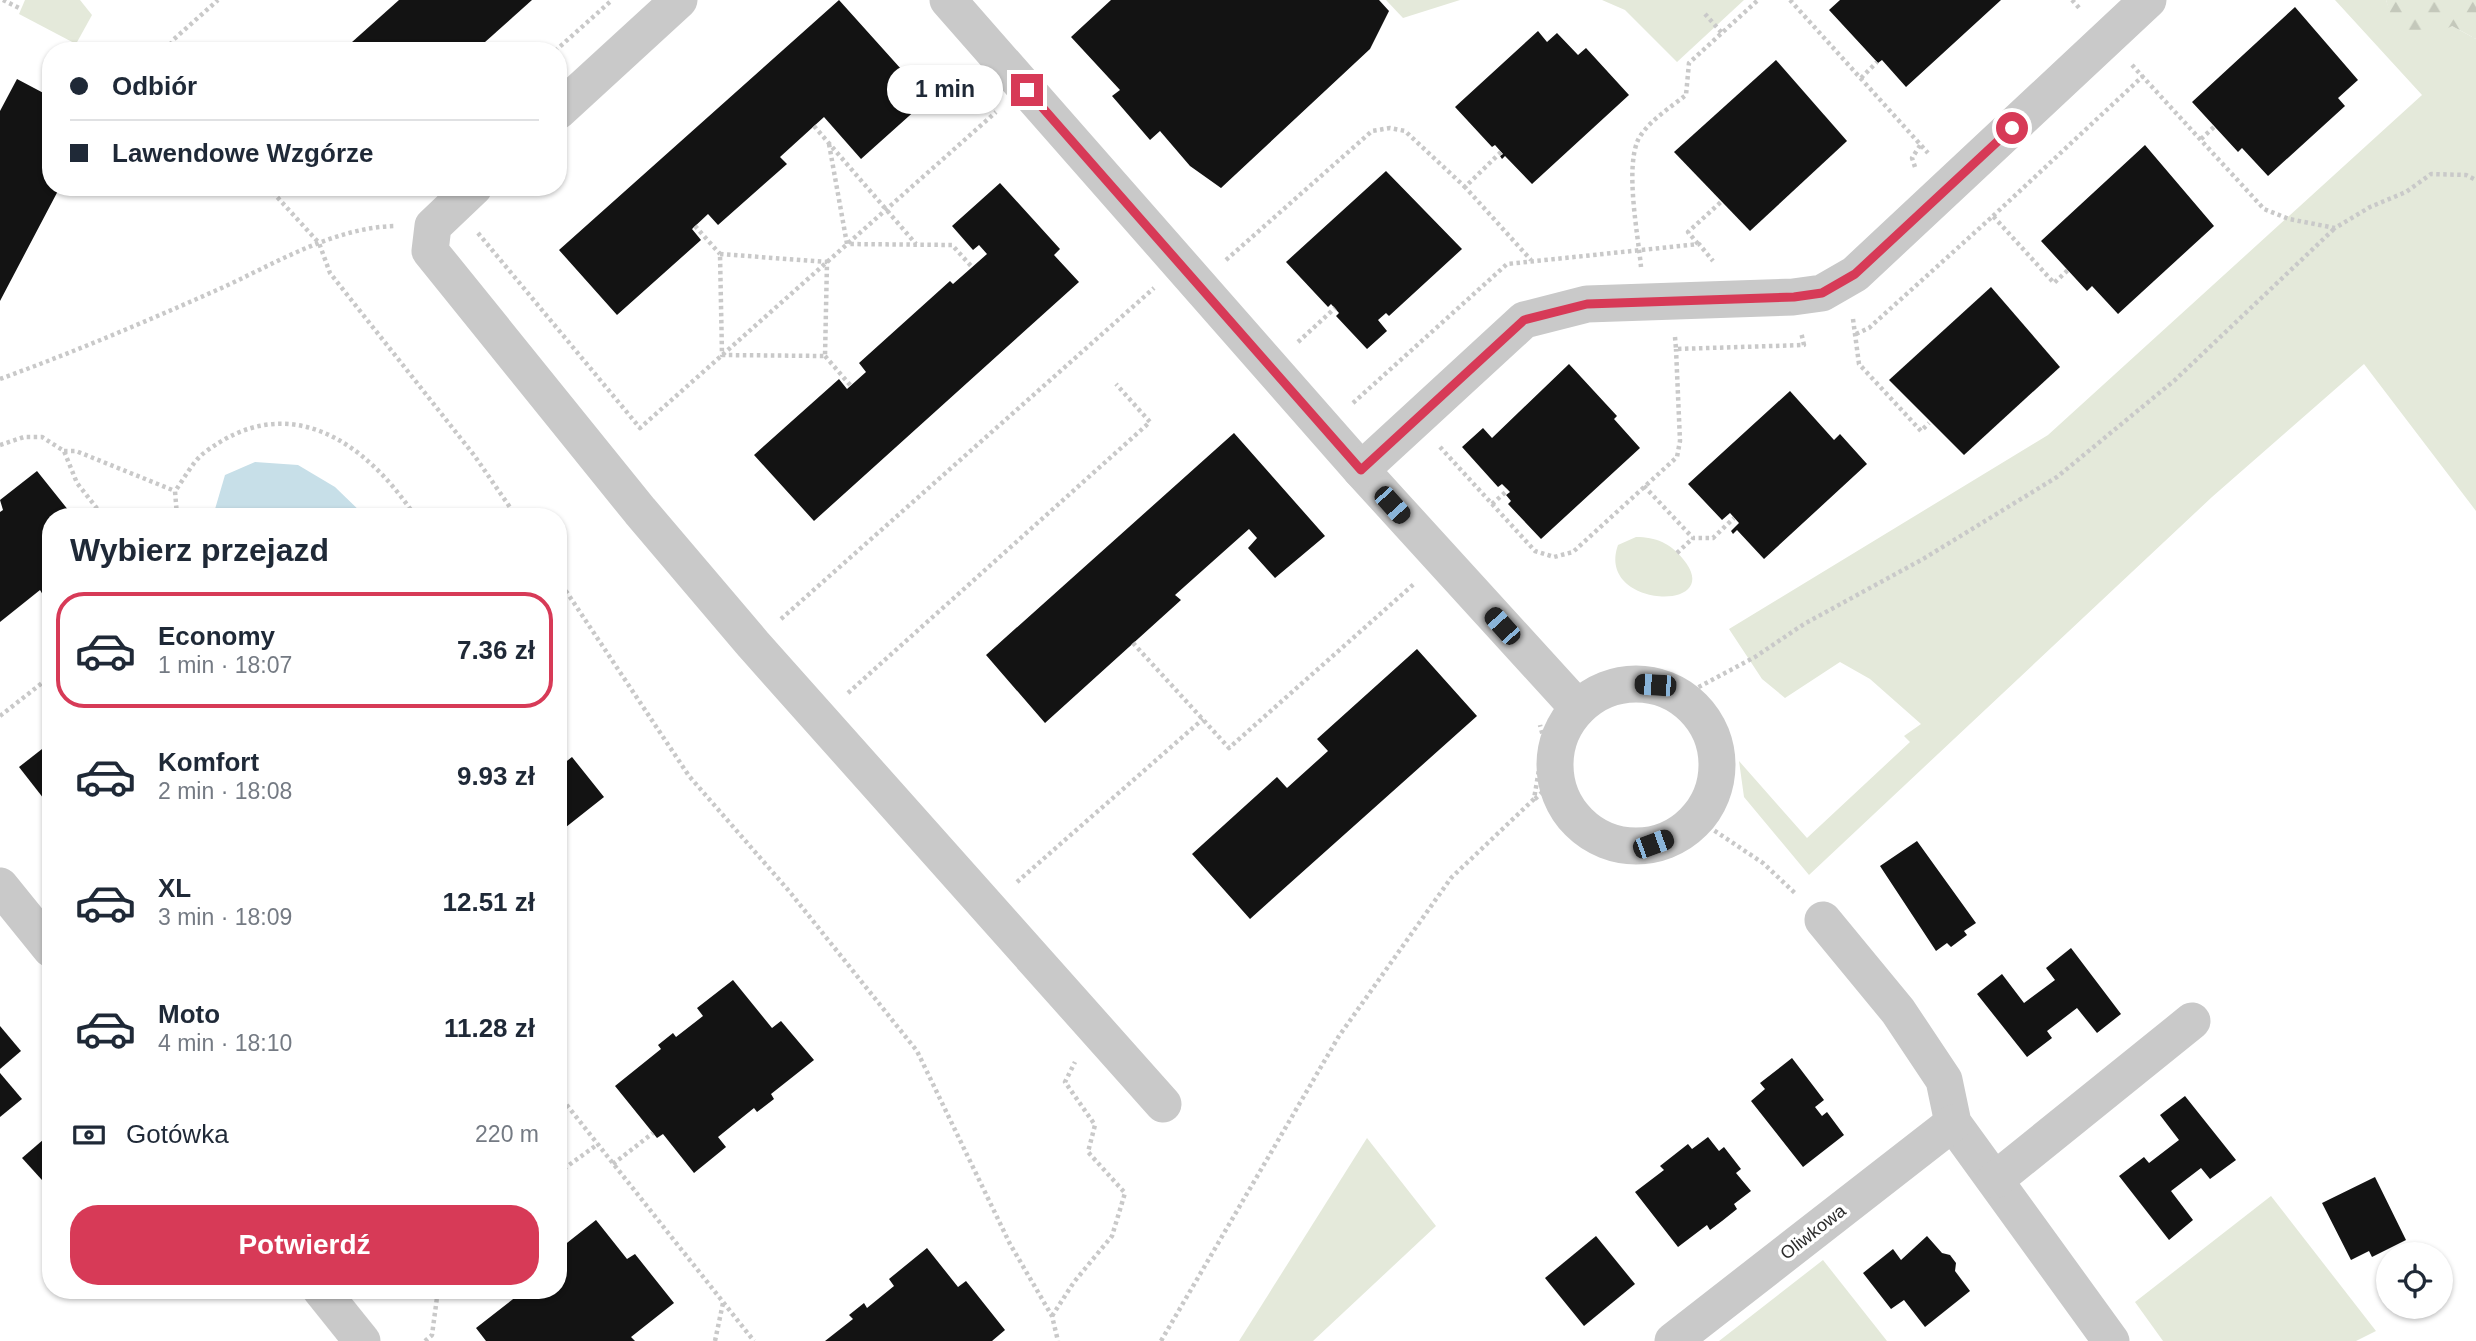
<!DOCTYPE html>
<html lang="pl">
<head>
<meta charset="utf-8">
<style>
  body { margin:0; font-family:Helvetica,sans-serif; background:#f2f2f3; color:#1f2937; height:100vh; display:flex; flex-direction:column; font-size:26px; white-space:nowrap }
  * { box-sizing:border-box; margin:0 }
  p { font-size:23px; color:#747a83 }
  .icon { flex:none; width:38px; height:38px; fill:none; stroke:currentColor; stroke-width:2; stroke-linecap:round; stroke-linejoin:round }
  .map { position:relative; flex:1; overflow:hidden }
  .panel { position:absolute; left:42px; top:508px; width:525px; height:791px; display:flex; flex-direction:column; background:#fff; border-radius:28px; box-shadow:0 2px 5px #0004 }
  .panel>* { flex:none }
  .banner { position:absolute; left:42px; top:42px; width:525px; height:154px; border-radius:28px; box-shadow:0 2px 5px #0004; display:grid; align-content:center; height:154px; padding:0 28px; background:#fff }
  .controls { position:absolute; left:2376px; top:1242px; display:grid; gap:14px }
  .controls a { display:grid; place-items:center; width:77px; height:77px; border-radius:50%; background:#fff; box-shadow:0 2px 5px #0004; font-size:35px }
  .end { position:absolute; width:32px; height:32px; margin:-16px; border:9px solid #d73a57; background:#fff; box-shadow:0 0 0 4px #fff }
  .from { border-radius:50% }
  .bubble { position:absolute; height:49px; border-radius:24px; background:#fff; box-shadow:0 2px 5px #0004; font-size:23px; font-weight:700; line-height:49px; text-align:center }
  .car { position:absolute; width:21px; height:42px; margin:-21px -10px; border-radius:9px; box-shadow:0 0 5px 2px #0007; background:linear-gradient(#222 24%,#8ab4d8 0 40%,#222 0 76%,#8ab4d8 0 86%,#222 0) }
  .banner b { display:flex; align-items:center; gap:24px; height:66px; font-size:26px }
  .banner b+b { border-top:2px solid #e0e1e3 }
  .banner i { width:18px; height:18px; background:#1f2937 }
  ul { padding:0; list-style:none }
  li { display:flex; align-items:center; gap:21px; height:116px; margin:0 14px 10px; padding:0 14px; border:4px solid transparent; border-radius:28px }
  li div { flex:1 }
  li b { display:block; font-size:26px }
  li em { font-style:normal; font-weight:700 }
  li.on { border-color:#d73a57 }
  li>.icon { width:63px; height:63px; stroke-width:1.5 }
  h2 { padding:0 28px; font-size:32px; line-height:84px }
  .pay { display:flex; align-items:center; gap:18px; height:77px; padding:0 28px; font-size:26px }
  .pay p { margin-inline-start:auto }
  .button { display:flex; gap:14px; margin-top:auto; padding:14px 28px }
  .button a { flex:1; height:80px; border-radius:28px; background:#d73a57; color:#fff; font-size:28px; font-weight:700; line-height:80px; text-align:center }
  .map>svg:first-child { display:block }
  .green { fill:#e4e9da }
  .forest { fill:url(#forest-firs) }
  .water { fill:#c7dfe8 }
  .building { fill:#131313 }
  .lines { fill:none; stroke-linecap:round; stroke-linejoin:round }
  .path { stroke:#c9c9c9; stroke-width:4.5; stroke-dasharray:3.5 3.5; stroke-linecap:butt }
  .minor { stroke:#c9c9c9; stroke-width:37 }
  .route { stroke:#d73a57; stroke-width:9 }
  .labels { text-anchor:middle; dominant-baseline:central; stroke-width:7; stroke-linejoin:round; paint-order:stroke }
  .street-label { font-size:18px; fill:#2c2c2c; stroke:#fff }
</style>
</head>
<body>
<div class="map">
<svg width="2476" height="1341" viewBox="0 0 2476 1341">
  <defs>
    <pattern id="forest-firs" width="22" height="20" patternUnits="userSpaceOnUse" patternTransform="scale(1.75)"><rect width="22" height="20" fill="#e4e9da"/><path d="M5 1l3.5 6h-7zM16 11l3.5 6h-7z" fill="#c4c8bb"/></pattern>
  </defs>
  <rect width="100%" height="100%" fill="#fff"/>
  <g class="green">
    <path d="M25,0H80L92,15L76,44L19,14Z"/>
    <path d="M1386,0H1460L1403,18Z"/>
    <path d="M1602,0H1744L1677,62L1625,10Z"/>
    <path d="M2335,0H2386L2391,14L2452,26L2476,39V511L2364,364L2212,497L1809,875L1744,797L1739,761L1807,838L1910,742L1904,736L1921,724L1870,679L1840,662L1785,698L1762,679L1729,629L2048,435L2422,95Z"/>
    <path d="M1636,537C1656,537 1670,543 1683,559C1728,613 1595,609 1618,545Z"/>
    <path d="M1367,1138L1436,1226L1313,1341H1239Z"/>
    <path d="M2271,1196L2376,1331L2356,1341H2163L2135,1302Z"/>
    <path d="M1823,1260L1887,1341H1719Z"/>
  </g>
  <path class="forest" d="M2386,0H2476V39L2452,26L2419,43L2390,14Z"/>
  <path class="water" d="M255,462L298,465L335,487L365,516H213L225,475Z"/>
  <g class="building">
    <path d="M399,0H532L475,51H342Z"/>
    <path d="M839,0L928,99L861,159L824,117L780,157L787,164L718,225L708,214L692,229L701,240L617,315L559,250Z"/>
    <path d="M1111,0H1379L1389,11L1370,49L1221,188L1190,166L1160,131L1150,140L1112,96L1120,90L1071,37Z"/>
    <path d="M1840,0H2001L1906,87L1882,60L1878,63L1829,10Z"/>
    <path d="M2295,7L2358,80L2338,98L2345,106L2268,176L2242,148L2238,152L2192,102Z"/>
    <path d="M1538,31L1547,42L1557,33L1578,55L1586,48L1629,95L1532,184L1505,156L1502,159L1500,156L1503,154L1495,145L1492,147L1455,107Z"/>
    <path d="M1776,60L1847,141L1750,231L1674,152Z"/>
    <path d="M17,79L51,97V187H60L0,301V111Z"/>
    <path d="M2145,145L2214,226L2118,314L2092,286L2087,291L2041,241Z"/>
    <path d="M1386,171L1462,249L1389,316L1386,313L1378,320L1387,331L1367,349L1336,316L1339,313L1331,304L1328,307L1286,262Z"/>
    <path d="M1000,183L1060,249L1054,255L1079,282L814,521L754,455L839,379L847,389L866,372L859,363L950,281L953,284L987,254L979,245L973,250L952,226Z"/>
    <path d="M1991,287L2060,367L1964,455L1889,380Z"/>
    <path d="M1569,364L1617,416L1614,419L1640,448L1541,539L1508,504L1511,501L1506,495L1510,492L1502,484L1498,487L1462,447L1483,428L1492,438Z"/>
    <path d="M1790,391L1834,440L1840,434L1867,464L1764,559L1737,530L1733,534L1731,531L1739,523L1730,513L1722,520L1688,484Z"/>
    <path d="M1234,433L1325,536L1275,578L1248,548L1257,538L1249,529L1175,595L1181,600L1045,723L986,655Z"/>
    <path d="M37,471L73,516H51V589L43,595L40,590L0,622V512L3,510L0,500Z"/>
    <path d="M1417,649L1477,716L1250,919L1192,854L1277,777L1287,788L1328,751L1317,739Z"/>
    <path d="M51,742V808L19,767Z"/>
    <path d="M572,757L604,797L561,831L564,835L558,840V758L563,764Z"/>
    <path d="M1917,841L1976,923L1964,931L1967,935L1951,947L1947,943L1936,951L1880,866Z"/>
    <path d="M2071,948L2121,1014L2097,1033L2077,1008L2047,1031L2052,1038L2027,1057L1977,994L2002,974L2024,1003L2055,980L2046,968Z"/>
    <path d="M733,980L772,1028L781,1021L814,1060L771,1094L774,1099L757,1112L754,1108L718,1137L726,1147L694,1173L663,1134L657,1138L615,1086L661,1049L658,1045L673,1033L676,1037L703,1016L697,1008Z"/>
    <path d="M0,1026L21,1051L0,1069Z"/>
    <path d="M1792,1058L1824,1100L1815,1107L1822,1116L1827,1112L1844,1135L1803,1167L1751,1101L1765,1089L1760,1083Z"/>
    <path d="M0,1073L22,1099L0,1117Z"/>
    <path d="M2185,1096L2236,1160L2210,1179L2201,1168L2171,1191L2193,1220L2169,1240L2119,1176L2144,1157L2149,1163L2179,1140L2160,1115Z"/>
    <path d="M51,1133V1190L22,1158Z"/>
    <path d="M1708,1137L1719,1151L1724,1147L1741,1169L1736,1173L1751,1191L1734,1204L1737,1209L1722,1221L1710,1230L1707,1225L1678,1247L1635,1192L1664,1170L1660,1166L1688,1144L1692,1149Z"/>
    <path d="M2375,1177L2406,1240L2372,1257L2369,1251L2351,1260L2322,1203Z"/>
    <path d="M596,1220L627,1259L635,1254L674,1303L631,1337L635,1341H486L476,1328L522,1292L520,1290H558V1263L564,1258L558,1250Z"/>
    <path d="M1596,1236L1635,1284L1584,1326L1545,1278Z"/>
    <path d="M1927,1236L1942,1253L1950,1255L1956,1263L1955,1271L1970,1291L1925,1327L1904,1300L1891,1309L1863,1273L1893,1249L1901,1260Z"/>
    <path d="M927,1248L958,1287L966,1281L1005,1330L992,1341H825L853,1319L849,1315L864,1303L867,1308L894,1286L889,1279Z"/>
  </g>
  <g class="lines">
    <g class="path">
      <path d="M3,0L21,9"/>
      <path d="M1790,0L1928,153"/>
      <path d="M2072,0L2081,10"/>
      <path d="M1705,14L1722,33"/>
      <path d="M167,51L173,40L218,0"/>
      <path d="M555,51L612,0"/>
      <path d="M2132,65L2264,209L2289,219L2335,228L2370,207L2406,192L2431,174L2466,175L2476,180"/>
      <path d="M1861,78L1877,62"/>
      <path d="M814,126L916,244"/>
      <path d="M2201,139L2214,127"/>
      <path d="M829,144L847,244L952,245L972,267"/>
      <path d="M1501,152L1465,187L1531,260"/>
      <path d="M1915,167L1912,158L1921,144"/>
      <path d="M268,187L319,243L330,273L474,455L516,516"/>
      <path d="M1993,216L2143,76"/>
      <path d="M695,226L720,254"/>
      <path d="M478,233L640,428L996,112"/>
      <path d="M1698,244L1688,232L1722,201"/>
      <path d="M720,254L827,262L825,356L722,355Z"/>
      <path d="M1226,260L1372,131L1390,128L1405,131L1465,187"/>
      <path d="M1641,267C1638,234 1625,170 1638,140C1647,122 1671,107 1686,95L1689,63L1758,0"/>
      <path d="M1853,319L1859,364L1921,431L1929,423"/>
      <path d="M1856,334L1869,328L1993,216L2054,283L2068,270"/>
      <path d="M1675,337L1676,349L1804,345L1801,332"/>
      <path d="M1298,342L1335,308"/>
      <path d="M825,356L851,386"/>
      <path d="M0,379C74,352 145,322 217,290C273,265 333,227 396,226"/>
      <path d="M1353,403L1507,264L1699,244L1713,261"/>
      <path d="M0,445L24,437H42L64,451L77,483L103,516"/>
      <path d="M1440,447L1535,551L1554,557L1573,552L1677,457L1680,441L1676,349"/>
      <path d="M64,451H76L175,491"/>
      <path d="M1644,486L1693,538H1713L1734,518"/>
      <path d="M1492,504L1508,490"/>
      <path d="M177,516L175,491C184,479 193,461 204,453C288,388 365,441 415,516"/>
      <path d="M1677,553L1693,538"/>
      <path d="M558,579L689,776L789,891L917,1051L1010,1244L1052,1316L1058,1341"/>
      <path d="M781,619L1154,288"/>
      <path d="M1133,643L1229,748L1415,583"/>
      <path d="M848,693L1150,422L1116,384"/>
      <path d="M1680,697L1755,657L1804,624L1923,559L2057,477L2175,380L2335,228"/>
      <path d="M0,716L51,676"/>
      <path d="M1535,799L1556,779"/>
      <path d="M1697,819L1763,863L1797,895"/>
      <path d="M1017,882L1203,719"/>
      <path d="M558,1094L754,1341"/>
      <path d="M613,1164L653,1133"/>
      <path d="M558,1173L598,1144"/>
      <path d="M1052,1316L1074,1282L1112,1236L1125,1193L1088,1152L1095,1125L1065,1082L1075,1062"/>
      <path d="M425,1341L432,1335L438,1290"/>
      <path d="M715,1341L723,1303"/>
      <path d="M1161,1341L1339,1036L1451,878L1534,799L1544,740L1540,725"/>
    </g>
    <g class="minor">
      <path d="M948,0L1361,470L1578,708"/>
      <path d="M558,111L679,0"/>
      <path d="M474,187L433,226L430,251L640,511L753,644L1163,1104"/>
      <path d="M1361,470L1524,320L1587,304L1793,297L1822,293L1855,274L2148,0"/>
      <circle cx="1636" cy="765" r="81"/>
      <path d="M0,886L51,949"/>
      <path d="M1823,920L1898,1011L1944,1080L1953,1123L2111,1341"/>
      <path d="M1995,1180L2192,1021"/>
      <path d="M321,1290L362,1341"/>
      <path d="M1673,1341L1953,1123"/>
    </g>
  </g>
  <g class="lines">
    <path class="route" d="M1027,90L1361,470L1524,320L1587,304L1794,297L1822,293L1855,274L2012,128"/>
  </g>
  <g class="labels">
    <g class="street-label">
      <text transform="translate(1813 1232) rotate(-38)">Oliwkowa</text>
    </g>
  </g>
</svg>
<div class="controls">
<a><svg class="icon" aria-label="locate" viewBox="0 0 24 24"><circle cx="12" cy="12" r="6"/><path d="M12 2v4M12 18v4M2 12h4M18 12h4"/></svg></a>
</div>
<i class="end from" style="left:2012px;top:128px"></i>
<i class="end" style="left:1027px;top:90px"></i>
<div class="bubble" style="left:887px;top:65px;width:116px">1 min</div>
<i class="car" style="left:1392px;top:505px;rotate:138deg"></i>
<i class="car" style="left:1502px;top:626px;rotate:318deg"></i>
<i class="car" style="left:1655px;top:685px;rotate:274deg"></i>
<i class="car" style="left:1653px;top:844px;rotate:70deg"></i>
<div class="banner">
<b><i class="from"></i>Odbiór</b>
<b><i></i>Lawendowe Wzgórze</b>
</div>
<section class="panel">
<h2>Wybierz przejazd</h2>
<ul>
<li class="on"><svg class="icon" aria-label="car" viewBox="0 0 24 24"><path d="M5 17H2v-5l4-1 3-4h7l3 4 3 1v5h-3M9 17h6M6 11h13"/><circle cx="7" cy="17" r="2"/><circle cx="17" cy="17" r="2"/></svg><div><b>Economy</b><p>1 min · 18:07</p></div><em>7.36 zł</em></li>
<li><svg class="icon" aria-label="car" viewBox="0 0 24 24"><path d="M5 17H2v-5l4-1 3-4h7l3 4 3 1v5h-3M9 17h6M6 11h13"/><circle cx="7" cy="17" r="2"/><circle cx="17" cy="17" r="2"/></svg><div><b>Komfort</b><p>2 min · 18:08</p></div><em>9.93 zł</em></li>
<li><svg class="icon" aria-label="car" viewBox="0 0 24 24"><path d="M5 17H2v-5l4-1 3-4h7l3 4 3 1v5h-3M9 17h6M6 11h13"/><circle cx="7" cy="17" r="2"/><circle cx="17" cy="17" r="2"/></svg><div><b>XL</b><p>3 min · 18:09</p></div><em>12.51 zł</em></li>
<li><svg class="icon" aria-label="car" viewBox="0 0 24 24"><path d="M5 17H2v-5l4-1 3-4h7l3 4 3 1v5h-3M9 17h6M6 11h13"/><circle cx="7" cy="17" r="2"/><circle cx="17" cy="17" r="2"/></svg><div><b>Moto</b><p>4 min · 18:10</p></div><em>11.28 zł</em></li>
</ul>
<div class="pay"><svg class="icon" aria-label="cash" viewBox="0 0 24 24"><path d="M3 7h18v10H3z"/><circle cx="12" cy="12" r="2"/></svg>Gotówka<p>220 m</p></div>
<div class="button"><a>Potwierdź</a></div>
</section>
</div>
</body>
</html>
